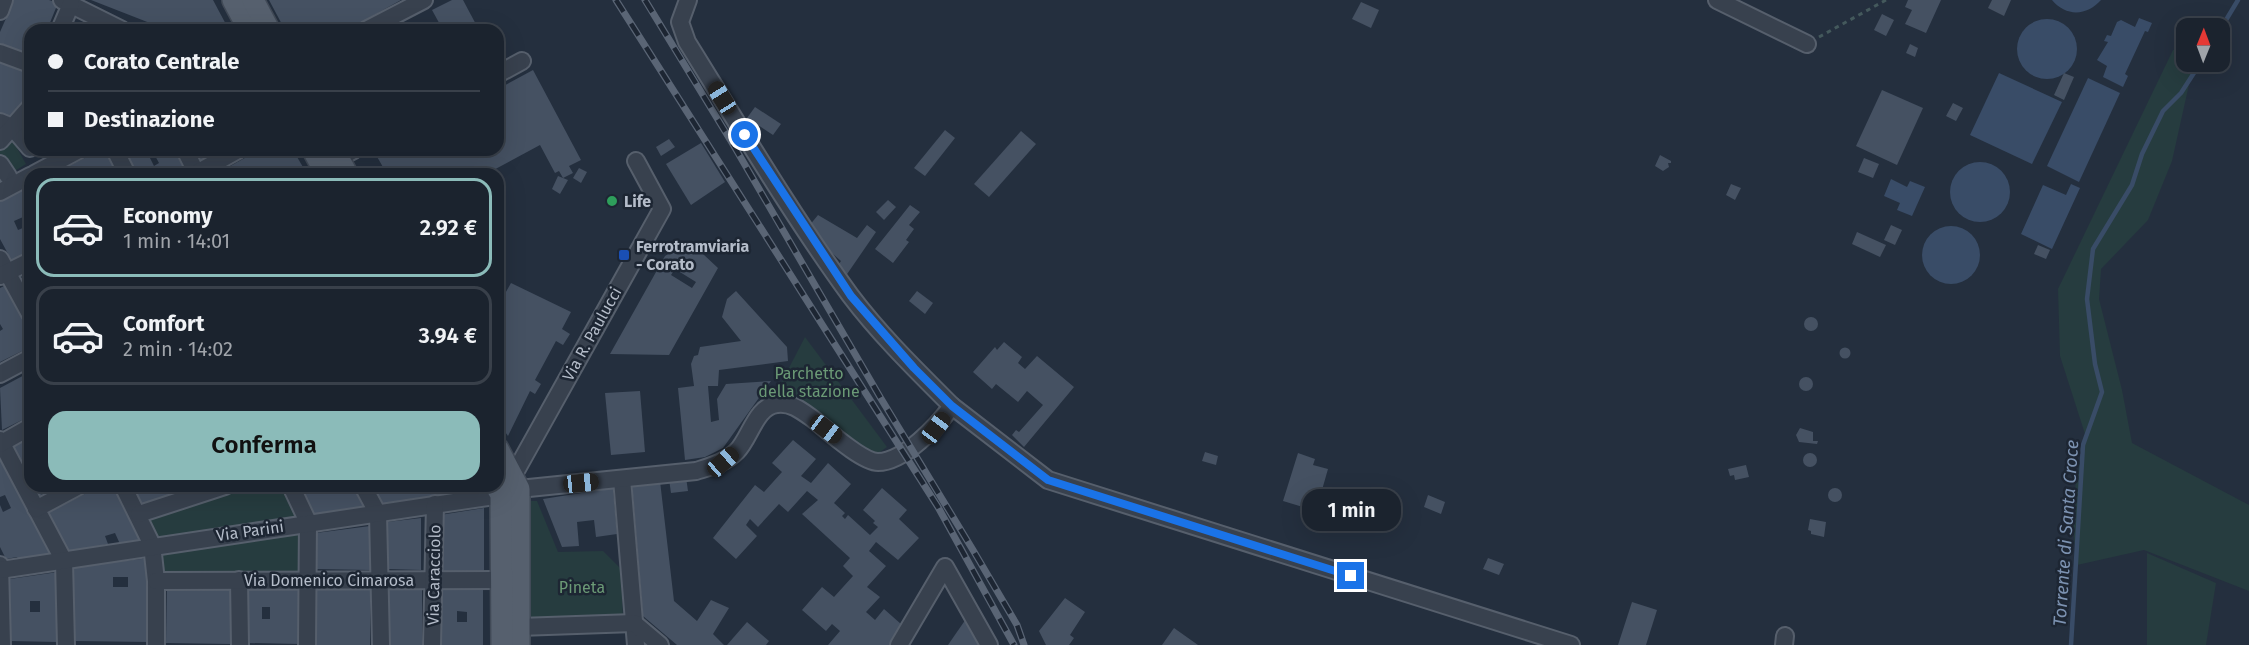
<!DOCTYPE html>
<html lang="it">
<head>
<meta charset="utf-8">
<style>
  body { margin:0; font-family:"Fira Sans",sans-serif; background:#282f3a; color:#f1f3f6; height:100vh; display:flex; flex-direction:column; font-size:22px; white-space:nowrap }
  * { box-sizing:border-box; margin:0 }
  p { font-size:20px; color:#a0a4aa }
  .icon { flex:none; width:33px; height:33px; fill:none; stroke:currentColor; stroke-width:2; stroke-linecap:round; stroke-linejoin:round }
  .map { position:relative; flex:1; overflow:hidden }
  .panel { position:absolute; left:24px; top:168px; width:480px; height:324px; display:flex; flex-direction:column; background:#1b232e; border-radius:18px; box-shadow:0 6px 24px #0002,0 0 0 2px #39404a }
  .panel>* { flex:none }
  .hud { position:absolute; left:24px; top:24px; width:480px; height:132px; border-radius:18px; box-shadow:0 6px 24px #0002,0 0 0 2px #39404a; display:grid; align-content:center; height:132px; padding:0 24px; background:#1b232e }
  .needle { width:39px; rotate:1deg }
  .tools { position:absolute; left:2176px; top:18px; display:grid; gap:12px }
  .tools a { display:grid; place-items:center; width:54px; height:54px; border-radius:12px; background:#1b232e; box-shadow:0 6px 24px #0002,0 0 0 2px #39404a; font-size:30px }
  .end { position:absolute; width:27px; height:27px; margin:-14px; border:8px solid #1a73e8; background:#fff; box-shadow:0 0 0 3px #fff }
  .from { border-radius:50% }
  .bubble { position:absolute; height:42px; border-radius:18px; background:#1b232e; box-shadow:0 6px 24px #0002,0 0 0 2px #39404a; font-size:20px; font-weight:600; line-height:42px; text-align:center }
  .car { position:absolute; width:18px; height:36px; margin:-18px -9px; border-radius:8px; box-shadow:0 0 4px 2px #0007; background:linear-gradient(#222 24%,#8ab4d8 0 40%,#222 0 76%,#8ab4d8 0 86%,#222 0) }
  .hud b { display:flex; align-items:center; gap:21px; height:57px; font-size:22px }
  .hud b+b { border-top:2px solid #39404a }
  .hud i { width:15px; height:15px; background:#f1f3f6 }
  ul { padding:10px 0 0; list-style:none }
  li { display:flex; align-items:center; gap:18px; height:99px; margin:0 12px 9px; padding:0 12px; border:3px solid #39404a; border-radius:18px }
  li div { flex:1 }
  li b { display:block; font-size:22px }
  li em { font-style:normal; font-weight:600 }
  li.active { border-color:#8bbbb9 }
  li>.icon { width:54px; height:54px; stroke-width:1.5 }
  .primary-button { display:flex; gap:12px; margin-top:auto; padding:12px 24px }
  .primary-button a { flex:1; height:69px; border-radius:18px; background:#8bbbb9; color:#111; font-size:24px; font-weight:600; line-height:69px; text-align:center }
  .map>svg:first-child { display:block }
  .green { fill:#263c3f }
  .water { fill:#394c67 }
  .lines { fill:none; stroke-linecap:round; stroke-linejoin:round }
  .stream { stroke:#394c67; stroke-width:4.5 }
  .building { fill:#455162; fill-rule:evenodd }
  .minor-casing { stroke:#565f6c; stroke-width:20 }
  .major-casing { stroke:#414a57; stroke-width:24 }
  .path { stroke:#44595c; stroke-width:3; stroke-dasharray:4.5 4.5; stroke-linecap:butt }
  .minor { stroke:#38414e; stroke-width:16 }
  .major { stroke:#56606e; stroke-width:21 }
  .rail-casing { stroke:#5a6575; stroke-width:7 }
  .rail { stroke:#1d2633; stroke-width:4.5; stroke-dasharray:14; stroke-linecap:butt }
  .route { stroke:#1a73e8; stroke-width:8 }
  .leisure-dot { fill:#2e9e5b; stroke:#1d2633; stroke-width:2 }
  .transit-dot { fill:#1a4fb4; stroke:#1d2633; stroke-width:2 }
  .labels { text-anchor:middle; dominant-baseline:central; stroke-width:5; stroke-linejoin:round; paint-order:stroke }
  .poi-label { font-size:16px; font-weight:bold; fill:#b4bcc9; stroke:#1d2633; text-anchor:start }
  .street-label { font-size:16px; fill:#b4bcc9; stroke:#1d2633 }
  .park-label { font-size:16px; fill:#6b9a76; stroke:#1d2633 }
  .water-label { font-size:18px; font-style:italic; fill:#7c92b1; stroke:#1d2633 }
</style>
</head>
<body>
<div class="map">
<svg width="2249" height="645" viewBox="0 0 2249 645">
  <rect width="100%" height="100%" fill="#242f3e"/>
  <g class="green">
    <path d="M2187,48V62H2194L2172,161L2148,220L2101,269L2099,299L2122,390L2132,443L2249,505V591L2144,550L2077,565L2071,510L2085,434L2060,356L2058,289L2173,50Z"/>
    <path d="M0,128L8,132L26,164L0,180Z"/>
    <path d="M805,337L887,447L874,456L778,389Z"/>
    <path d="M238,486H285L299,517L156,540L146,516Z"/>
    <path d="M522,501H537L558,552L603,551L621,569L623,621L524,623Z"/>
    <path d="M304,527L302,573L161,576L157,548Z"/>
    <path d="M2147,553L2216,583L2206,645H2147Z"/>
  </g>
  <g class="water">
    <path d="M2052,0H2101C2087,16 2066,17 2052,0Z"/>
    <path d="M2139,18L2152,23L2148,32L2145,31L2125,74L2128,76L2123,87L2103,77L2107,66L2097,60L2108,42L2104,41L2107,35L2111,36L2117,22L2121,20L2135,27Z"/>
    <circle cx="2047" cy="49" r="30"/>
    <path d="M1999,73L2062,102L2032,164L1970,135Z"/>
    <path d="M2088,78L2120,93L2079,182L2047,166Z"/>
    <circle cx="1980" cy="192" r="30"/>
    <path d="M1891,179L1907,187L1910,181L1925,187L1912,216L1897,210L1900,203L1884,196Z"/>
    <path d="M2071,184L2080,188L2052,249L2021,234L2043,185L2066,195Z"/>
    <circle cx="1951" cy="255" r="29"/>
  </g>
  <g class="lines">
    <g class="stream">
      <path d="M2220,30L2238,0"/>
      <path d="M2071,645L2083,445L2102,392L2095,364L2087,299L2093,249L2132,185L2142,154L2163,111L2181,93L2201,62"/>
    </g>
  </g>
  <g class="building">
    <path d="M14,0H49L58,3L47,30H30V57L0,46V32Z"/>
    <path d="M91,0H213L229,30H158L155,25Z"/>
    <path d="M269,0H401L347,30H285Z"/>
    <path d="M452,0H463L479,30H443L432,10Z"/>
    <path d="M1908,0H1941L1926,33L1905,24L1912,10L1905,7Z"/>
    <path d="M1992,0H2011L2004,16L1988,8Z"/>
    <path d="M1361,2L1379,10L1371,28L1352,19Z"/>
    <path d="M1882,14L1894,20L1886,36L1874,30Z"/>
    <path d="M1910,44L1918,48L1915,57L1906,53Z"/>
    <path d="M0,62L30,74V93L7,119L0,116Z"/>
    <path d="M533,70L581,160L569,166L573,173L563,178L559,171L555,173L540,145L488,173L387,174L376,155L386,150H498V89Z"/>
    <path d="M2064,73L2074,77L2064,100L2054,95Z"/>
    <path d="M1882,90L1923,108L1897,165L1856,146Z"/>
    <path d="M1953,103L1963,108L1956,121L1946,116Z"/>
    <path d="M755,107L781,124L773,135L747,118Z"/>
    <path d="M945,130L955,138L925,176L914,168Z"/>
    <path d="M1021,131L1036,144L989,197L974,184Z"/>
    <path d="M669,139L675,147L661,156L656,147Z"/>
    <path d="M701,143L725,182L691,205L666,164Z"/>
    <path d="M100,150H104L117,174H54Z"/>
    <path d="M122,150H146L154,166L159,163L152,150H174L184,169L174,174H135Z"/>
    <path d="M195,150H220L201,160Z"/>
    <path d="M259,150H293L307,174H216Z"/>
    <path d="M1660,155L1671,161V163H1668L1669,167L1663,171L1655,166Z"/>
    <path d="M1864,158L1879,164L1873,178L1858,172Z"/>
    <path d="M579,168L587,172L581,183L573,178Z"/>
    <path d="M558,176L568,180L560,194L552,189Z"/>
    <path d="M1731,184L1741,188L1735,200L1726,195Z"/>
    <path d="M30,185V214L14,221L18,230L30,225V251L12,261L0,239V202Z"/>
    <path d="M888,200L896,207L884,220L876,212Z"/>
    <path d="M910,205L920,212L909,225L914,229L906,240L909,242L893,263L875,249Z"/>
    <path d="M818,215L857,238L867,225L876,232L843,280L835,270L841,261L817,240L809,226Z"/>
    <path d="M1891,225L1902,230L1895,245L1884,240Z"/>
    <path d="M1857,232L1886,245L1880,257L1852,244Z"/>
    <path d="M689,241L718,268L669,355L610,354L665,256ZM675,269L696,282L692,288L671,275Z"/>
    <path d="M2038,245L2050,250L2046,259L2034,254Z"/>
    <path d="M511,283L571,312L562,329L570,334L563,345L556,341L535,380L541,384L535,394L530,391L508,436L498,422V306Z"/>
    <path d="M6,285L30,332V347L0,362V331L3,329L0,324V288Z"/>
    <path d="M736,291L787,347L788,361L719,370L718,386H708L711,422L719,420L717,399L726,384L771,381L723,448L705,457L685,460L678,388L694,386L691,364L694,356L698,355L700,347L741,341L722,317L727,299Z"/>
    <path d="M917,291L933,303L925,314L909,301Z"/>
    <circle cx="1811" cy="324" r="7"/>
    <path d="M1004,342L1022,357L1018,363L1025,369L1037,356L1074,387L1024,447L1012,435L1016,430L1019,432L1043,405L1027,391L1018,402L996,384L992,389L973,372L995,347L997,350Z"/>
    <circle cx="1845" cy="353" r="5.5"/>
    <path d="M30,372V416L2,430L0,388Z"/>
    <circle cx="1806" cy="384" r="7"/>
    <path d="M640,391L645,452L611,455L605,393Z"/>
    <path d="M1800,428L1813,432V441H1818L1817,444L1799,442L1796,435Z"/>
    <path d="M30,437V479L12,447Z"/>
    <path d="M793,440L816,459L801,476L811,483L828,463L851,484L834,503L845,513L842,516L845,519L848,515L870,535L878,527L873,523L875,521L863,510L882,488L907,510L899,519L919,538L898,560L876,542L869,551L886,566L867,587L880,597L866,612L875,620L884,609L910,632L898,645H828L840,631L832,624L826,631L802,610L822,587L834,597L853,576L843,566L850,558L802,514L818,500L807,491L788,512L779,504L758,527L750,519L746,525L757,536L736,559L713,538L755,485L764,492L782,472L772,463Z"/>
    <path d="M1205,452L1218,456L1216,465L1202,461Z"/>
    <circle cx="1810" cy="460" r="7"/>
    <path d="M1298,453L1315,459L1313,465L1328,469L1316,511L1283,501Z"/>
    <path d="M0,460L53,554L19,560L17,557L6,559L0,547V505L3,512L11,508L5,495L0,497Z"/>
    <path d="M1746,465L1749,477L1735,480L1734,475L1730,476L1728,469Z"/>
    <path d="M686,477L688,491L671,493L669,479Z"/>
    <path d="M660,481L674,601L697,621L711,600L729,608L713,634L724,645H677L643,616L632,484Z"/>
    <path d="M34,486H57L39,496Z"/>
    <path d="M100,486H114L144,541L120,544L115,533L105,536L108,544L67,552L48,513Z"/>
    <path d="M133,486H205L143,506Z"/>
    <path d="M296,486H354L365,506L311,514Z"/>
    <path d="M373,486H474L476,491L382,504Z"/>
    <circle cx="1835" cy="495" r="7"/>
    <path d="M613,488L617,534L596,537L594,520L577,522L579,546L562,547L543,499Z"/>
    <path d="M1428,495L1445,502L1441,514L1424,507Z"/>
    <path d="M484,508V571H440V515Z"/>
    <path d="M421,518V570L388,569L387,522Z"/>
    <path d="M1810,519L1826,522L1824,537L1811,534V531L1808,530Z"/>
    <path d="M370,526V570L316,569V533Z"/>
    <path d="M150,558L149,642L75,641L72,567ZM113,577H128V587H113Z"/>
    <path d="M1488,558L1504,564L1499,575L1483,569Z"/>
    <path d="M58,572L57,642L10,641V579ZM30,601H40V612H30Z"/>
    <path d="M167,586L232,587L231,644L166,643Z"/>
    <path d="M249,587L300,588L299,644L248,643ZM262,607H270V619H262Z"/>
    <path d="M315,588L370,589V645H315Z"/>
    <path d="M387,589H422V645H386Z"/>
    <path d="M442,589L483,590V645H442ZM457,611L467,612V622H457Z"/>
    <path d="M1065,598L1085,612L1070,635L1074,638L1069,645H1046L1039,631Z"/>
    <path d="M1632,602L1657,610L1646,645H1618Z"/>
    <path d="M968,616L981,645H948Z"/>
    <path d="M747,622L769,641L766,645H727Z"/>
    <path d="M1174,628L1198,645H1162Z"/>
  </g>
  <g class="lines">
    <g class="minor-casing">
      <g id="minor">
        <path d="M62,0L122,30"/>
        <path d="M1717,0L1807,44"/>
        <path d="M0,11L4,0"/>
        <path d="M60,30L71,4"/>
        <path d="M366,30L424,0"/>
        <path d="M0,53L30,64"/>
        <path d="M498,74L522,61"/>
        <path d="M0,122L12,127L30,148"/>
        <path d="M0,141L30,107"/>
        <path d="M115,150L127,174"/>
        <path d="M185,150L197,174"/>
        <path d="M339,158L354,150"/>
        <path d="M0,164L8,176"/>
        <path d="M34,174L79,150"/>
        <path d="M195,174L238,150"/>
        <path d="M0,192L30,176"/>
        <path d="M0,259L30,314"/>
        <path d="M0,276L30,261"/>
        <path d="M0,374L30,358"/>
        <path d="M952,406L1048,480L1571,645"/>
        <path d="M0,440L64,561L66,645"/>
        <path d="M0,444L30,427"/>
        <path d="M513,476L662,209L636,161"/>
        <path d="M622,479L636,645"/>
        <path d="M123,486L152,545L156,581V645"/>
        <path d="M291,486L308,522L307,645"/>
        <path d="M363,486L378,514L381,645"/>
        <path d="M36,509L79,486"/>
        <path d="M139,514L225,486"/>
        <path d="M0,565L2,645"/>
        <path d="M0,570L501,495L519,489L696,471C712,466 725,463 737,451C750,438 756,406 777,404C791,402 802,411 813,419C827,430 862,462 878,462C904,462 938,425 952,406C917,371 880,335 850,295C791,214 740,127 687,42L680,22L688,0"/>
        <path d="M239,580L240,645"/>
        <path d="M156,581L502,580"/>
        <path d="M519,627L634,623L660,645"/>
        <path d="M432,645L435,504"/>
        <path d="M899,645L945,567L989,645"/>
        <path d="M1784,645L1785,636"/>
      </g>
    </g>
    <g class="major-casing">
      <g id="major">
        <path d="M233,0L249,30"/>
        <path d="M253,0L269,30"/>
        <path d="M313,150L326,174"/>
        <path d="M334,150L347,174"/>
        <path d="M498,449L519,489V645"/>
        <path d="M496,486L501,495L502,645"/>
      </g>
    </g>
    <path class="path" d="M1819,37L1886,0"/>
    <use href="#minor" class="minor"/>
    <use href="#major" class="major"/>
    <g class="rail-casing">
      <g id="rail">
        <path d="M616,0L938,507L1014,645"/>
        <path d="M645,0L734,146L880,397L973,550L1017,625L1024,645"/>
      </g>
    </g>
    <use href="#rail" class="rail"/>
  </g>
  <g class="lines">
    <path class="route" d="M745,135L851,296L914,368L952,406L1048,480L1351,576"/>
  </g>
  <circle class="leisure-dot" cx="612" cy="201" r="6"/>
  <rect class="transit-dot" x="618" y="249" width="12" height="12" rx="3"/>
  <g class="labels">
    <g class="poi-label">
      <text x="624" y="201">Life</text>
      <text x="636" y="246">Ferrotramviaria<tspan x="636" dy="18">- Corato</tspan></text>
    </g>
    <g class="street-label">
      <text transform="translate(592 334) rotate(-61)">Via R. Paulucci</text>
      <text transform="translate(250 531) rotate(-8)">Via Parini</text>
      <text transform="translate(434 575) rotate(-89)">Via Caracciolo</text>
      <text x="329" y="580">Via Domenico Cimarosa</text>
    </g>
    <g class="park-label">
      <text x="809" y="373">Parchetto<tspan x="809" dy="18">della stazione</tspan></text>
      <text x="582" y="587">Pineta</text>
    </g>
    <g class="water-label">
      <text transform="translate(2066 533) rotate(-86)">Torrente di Santa Croce</text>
    </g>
  </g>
</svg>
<div class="tools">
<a><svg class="needle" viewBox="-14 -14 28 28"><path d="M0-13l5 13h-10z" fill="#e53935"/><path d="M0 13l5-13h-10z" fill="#a0a4aa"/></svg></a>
</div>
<i class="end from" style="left:745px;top:135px"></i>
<i class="end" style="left:1351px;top:576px"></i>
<div class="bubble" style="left:1302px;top:489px;width:99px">1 min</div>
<i class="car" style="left:722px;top:98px;rotate:328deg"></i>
<i class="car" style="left:936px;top:428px;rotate:37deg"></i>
<i class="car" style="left:826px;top:429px;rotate:127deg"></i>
<i class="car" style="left:723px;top:462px;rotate:49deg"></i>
<i class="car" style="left:581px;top:483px;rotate:84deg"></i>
<div class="hud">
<b><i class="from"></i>Corato Centrale</b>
<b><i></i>Destinazione</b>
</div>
<section class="panel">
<ul>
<li class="active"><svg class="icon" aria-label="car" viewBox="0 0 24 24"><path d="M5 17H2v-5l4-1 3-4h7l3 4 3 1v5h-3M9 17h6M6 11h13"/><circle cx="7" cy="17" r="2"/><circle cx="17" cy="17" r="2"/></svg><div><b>Economy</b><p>1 min · 14:01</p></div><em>2.92 €</em></li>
<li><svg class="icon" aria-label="car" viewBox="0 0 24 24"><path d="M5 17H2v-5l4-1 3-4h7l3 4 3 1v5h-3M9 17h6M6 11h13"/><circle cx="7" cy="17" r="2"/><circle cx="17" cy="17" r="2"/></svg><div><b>Comfort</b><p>2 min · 14:02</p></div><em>3.94 €</em></li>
</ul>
<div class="primary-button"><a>Conferma</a></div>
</section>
</div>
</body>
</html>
